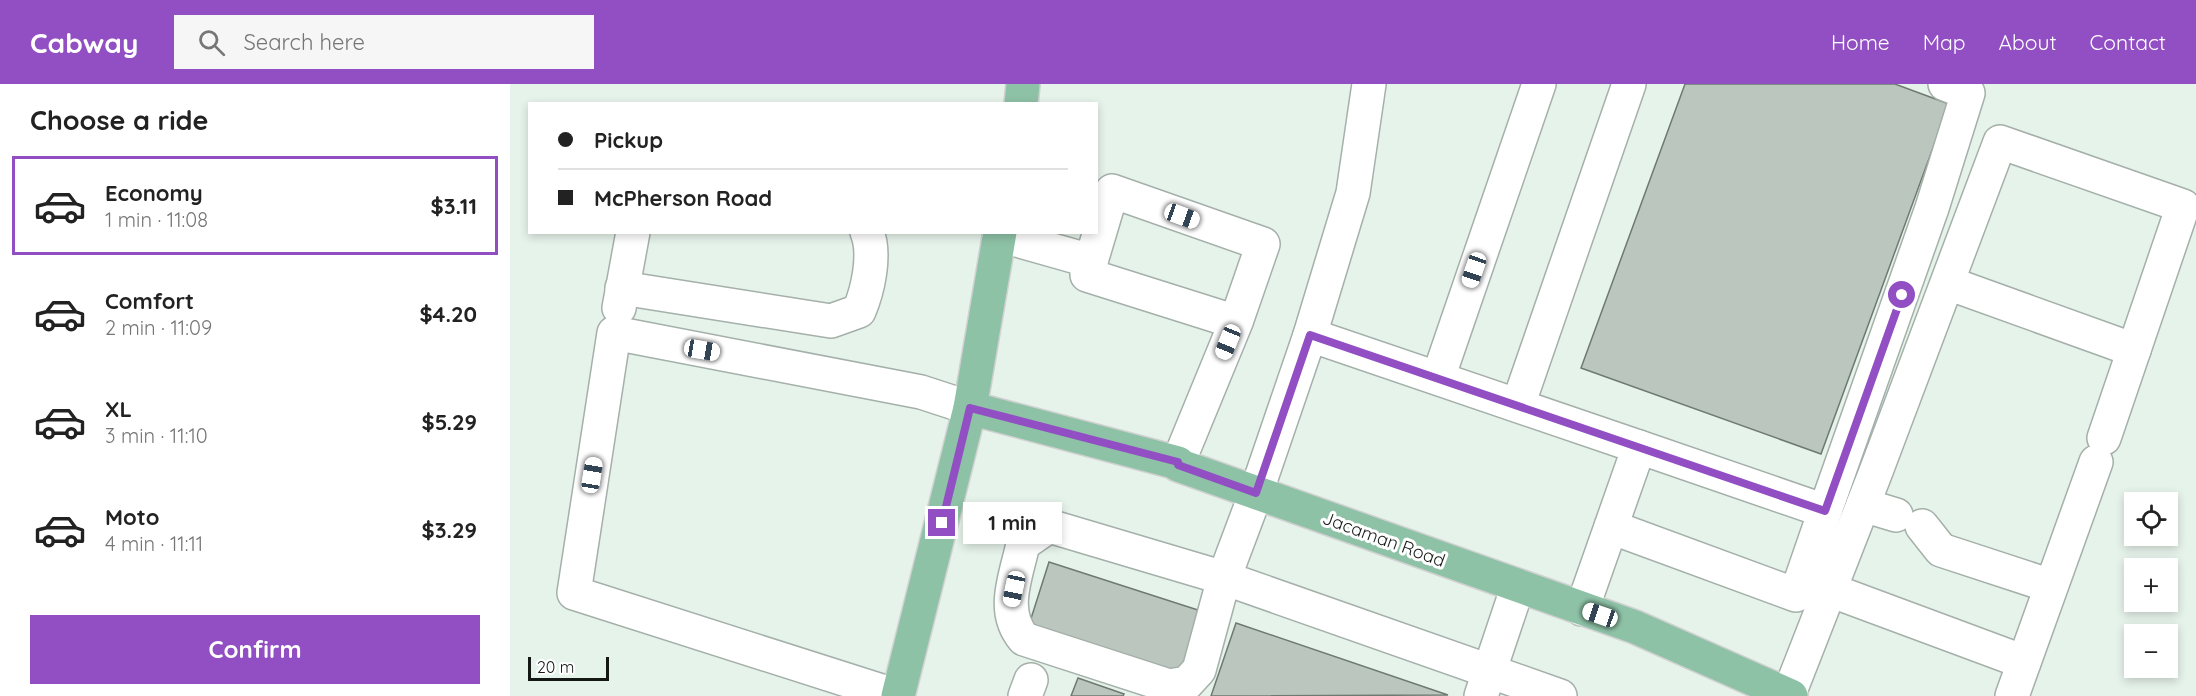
<!DOCTYPE html>
<html lang="en">
<head>
<meta charset="utf-8">
<style>
  body { margin:0; font-family:Quicksand,sans-serif; background:#f6f6f6; color:#222; height:100vh; display:flex; flex-direction:column; font-size:22px; white-space:nowrap }
  * { box-sizing:border-box; margin:0 }
  p { font-size:20px; color:#767676 }
  .icon { flex:none; width:33px; height:33px; fill:none; stroke:currentColor; stroke-width:2; stroke-linecap:round; stroke-linejoin:round }
  .map { position:relative; flex:1; overflow:hidden }
  .details { display:flex; flex-direction:column; background:#fff; width:510px }
  .details>* { flex:none }
  .top-card { position:absolute; left:18px; top:18px; width:570px; height:132px; border-radius:0px; box-shadow:0 3px 9px #0003; display:grid; align-content:center; height:132px; padding:0 30px; background:#fff }
  .buttons { position:absolute; left:1614px; top:408px; display:grid; gap:12px }
  .buttons a { display:grid; place-items:center; width:54px; height:54px; border-radius:0px; background:#fff; box-shadow:0 3px 9px #0003; font-size:30px }
  .scale { position:absolute; left:18px; bottom:15px; width:81px; box-sizing:border-box; padding-left:6px; border:3px solid #131815; border-top:0; font-size:16px; line-height:21px; white-space:nowrap; color:#131815; -webkit-text-stroke:4px #fff; paint-order:stroke }
  .end { position:absolute; width:27px; height:27px; margin:-14px; border:8px solid #924fc3; background:#fff; box-shadow:0 0 0 3px #fff }
  .from { border-radius:50% }
  .bubble { position:absolute; height:42px; border-radius:0px; background:#fff; box-shadow:0 3px 9px #0003; font-size:20px; font-weight:800; line-height:42px; text-align:center }
  .car { position:absolute; width:18px; height:36px; margin:-18px -9px; border-radius:8px; box-shadow:0 0 4px 2px #0007; background:linear-gradient(#fff 24%,#345 0 40%,#fff 0 76%,#345 0 86%,#fff 0) }
  .top-card b { display:flex; align-items:center; gap:21px; height:57px; font-size:22px }
  .top-card b+b { border-top:2px solid #e0e0e0 }
  .top-card i { width:15px; height:15px; background:#222 }
  ul { padding:0; list-style:none }
  li { display:flex; align-items:center; gap:18px; height:99px; margin:0 12px 9px; padding:0 18px; border:3px solid transparent; border-radius:0px }
  li div { flex:1 }
  li b { display:block; font-size:22px }
  li em { font-style:normal; font-weight:800 }
  li.on { border-color:#924fc3 }
  li>.icon { width:54px; height:54px; stroke-width:1.5 }
  h2 { padding:0 30px; font-size:27px; line-height:72px }
  .primary-button { display:flex; gap:12px; margin-top:auto; padding:12px 30px }
  .primary-button a { flex:1; height:69px; border-radius:0px; background:#924fc3; color:#fff; font-size:24px; font-weight:800; line-height:69px; text-align:center }
  header { display:flex; align-items:center; gap:36px; box-sizing:border-box; height:84px; padding:0 30px; background:#924fc3; color:#fff }
  header strong { font-size:28px }
  nav { display:flex; gap:33px; margin-inline-start:auto; font-size:21px }
  .search { width:420px; height:54px; background:#f6f6f6; display:flex; align-items:center; gap:15px; box-sizing:border-box; padding:0 21px; border-radius:0px; color:#767676; font-size:22px }
  main { display:flex; flex:1; min-height:0 }
  .map>svg:first-child { display:block }
  .building { fill:#bac6be; stroke:#6e7972; stroke-width:1.5 }
  .lines { fill:none; stroke-linecap:round; stroke-linejoin:round }
  .minor-casing { stroke:#a4b0a9; stroke-width:36 }
  .major-casing { stroke:#d0d1d0; stroke-width:36 }
  .minor { stroke:#fff; stroke-width:33 }
  .major { stroke:#8ec2a7; stroke-width:33 }
  .route { stroke:#924fc3; stroke-width:8 }
  .labels { text-anchor:middle; dominant-baseline:central; stroke-width:6; stroke-linejoin:round; paint-order:stroke }
  .street-label { font-size:18px; fill:#131815; stroke:#fff }
</style>
</head>
<body>
<header>
<strong>Cabway</strong>
<div class="search"><svg class="icon" aria-label="search" viewBox="0 0 24 24"><circle cx="10" cy="10" r="6"/><path d="M15 15l6 6"/></svg>Search here</div>
<nav><a>Home</a><a>Map</a><a>About</a><a>Contact</a></nav>
</header>
<main>
<section class="details">
<h2>Choose a ride</h2>
<ul>
<li class="on"><svg class="icon" aria-label="car" viewBox="0 0 24 24"><path d="M5 17H2v-5l4-1 3-4h7l3 4 3 1v5h-3M9 17h6M6 11h13"/><circle cx="7" cy="17" r="2"/><circle cx="17" cy="17" r="2"/></svg><div><b>Economy</b><p>1 min · 11:08</p></div><em>$3.11</em></li>
<li><svg class="icon" aria-label="car" viewBox="0 0 24 24"><path d="M5 17H2v-5l4-1 3-4h7l3 4 3 1v5h-3M9 17h6M6 11h13"/><circle cx="7" cy="17" r="2"/><circle cx="17" cy="17" r="2"/></svg><div><b>Comfort</b><p>2 min · 11:09</p></div><em>$4.20</em></li>
<li><svg class="icon" aria-label="car" viewBox="0 0 24 24"><path d="M5 17H2v-5l4-1 3-4h7l3 4 3 1v5h-3M9 17h6M6 11h13"/><circle cx="7" cy="17" r="2"/><circle cx="17" cy="17" r="2"/></svg><div><b>XL</b><p>3 min · 11:10</p></div><em>$5.29</em></li>
<li><svg class="icon" aria-label="car" viewBox="0 0 24 24"><path d="M5 17H2v-5l4-1 3-4h7l3 4 3 1v5h-3M9 17h6M6 11h13"/><circle cx="7" cy="17" r="2"/><circle cx="17" cy="17" r="2"/></svg><div><b>Moto</b><p>4 min · 11:11</p></div><em>$3.29</em></li>
</ul>
<div class="primary-button"><a>Confirm</a></div>
</section>
<div class="map">
<svg width="1686" height="612" viewBox="0 0 1686 612">
  <rect width="100%" height="100%" fill="#e6f3eb"/>
  <g class="building">
    <path d="M1175,0H1385L1439,20L1311,370L1071,284Z"/>
    <path d="M539,478L691,527L669,594L518,544Z"/>
    <path d="M726,539L938,611L701,612Z"/>
    <path d="M568,594L614,610L613,612H561Z"/>
  </g>
  <g class="lines">
    <g class="minor-casing">
      <g id="minor">
        <path d="M489,151L581,177"/>
        <path d="M1438,199L1624,266"/>
        <path d="M112,204L321,237L349,227C358,206 366,170 357,148"/>
        <path d="M109,224L123,148"/>
        <path d="M800,251L843,109L859,0"/>
        <path d="M928,294L1029,0"/>
        <path d="M1008,321L1119,0"/>
        <path d="M668,379L726,238L577,191L602,107L753,160L726,238"/>
        <path d="M1353,421L1386,431"/>
        <path d="M1412,442L1431,466L1541,502"/>
        <path d="M1101,443L1286,511L1315,427"/>
        <path d="M1320,506L1514,578"/>
        <path d="M1072,525L1129,363L1315,427L1422,124L1458,9L1435,0"/>
        <path d="M1279,610L1365,390L1490,58L1673,122L1594,354"/>
        <path d="M387,612L64,509L104,249L411,308L460,324"/>
        <path d="M515,612L521,596"/>
        <path d="M971,612L1008,502"/>
        <path d="M1050,612L714,494L689,586L677,599L659,602L514,555C490,527 506,493 513,460L539,442L714,494L746,409L800,251L1129,363"/>
        <path d="M1502,612L1586,378"/>
      </g>
    </g>
    <g class="major-casing">
      <g id="major">
        <path d="M511,20L513,0"/>
        <path d="M460,324L668,379V381L1125,543L1281,612"/>
        <path d="M388,612L460,324L490,148"/>
      </g>
    </g>
    <use href="#minor" class="minor"/>
    <use href="#major" class="major"/>
  </g>
  <g class="lines">
    <path class="route" d="M432,439L460,324L668,378V381L746,409L800,251L1315,427L1392,211"/>
  </g>
  <g class="labels">
    <g class="street-label">
      <text transform="translate(874 455) rotate(20)">Jacaman Road</text>
    </g>
  </g>
</svg>
<div class="buttons">
<a><svg class="icon" aria-label="locate" viewBox="0 0 24 24"><circle cx="12" cy="12" r="6"/><path d="M12 2v4M12 18v4M2 12h4M18 12h4"/></svg></a>
<a>+</a>
<a>−</a>
</div>
<div class="scale">20 m</div>
<i class="end from" style="left:1392px;top:211px"></i>
<i class="end" style="left:432px;top:439px"></i>
<div class="bubble" style="left:453px;top:418px;width:99px">1 min</div>
<i class="car" style="left:672px;top:132px;rotate:110deg"></i>
<i class="car" style="left:964px;top:186px;rotate:199deg"></i>
<i class="car" style="left:718px;top:258px;rotate:202deg"></i>
<i class="car" style="left:192px;top:266px;rotate:100deg"></i>
<i class="car" style="left:82px;top:391px;rotate:9deg"></i>
<i class="car" style="left:504px;top:505px;rotate:192deg"></i>
<i class="car" style="left:1090px;top:531px;rotate:289deg"></i>
<div class="top-card">
<b><i class="from"></i>Pickup</b>
<b><i></i>McPherson Road</b>
</div>
</div>
</main>
</body>
</html>
